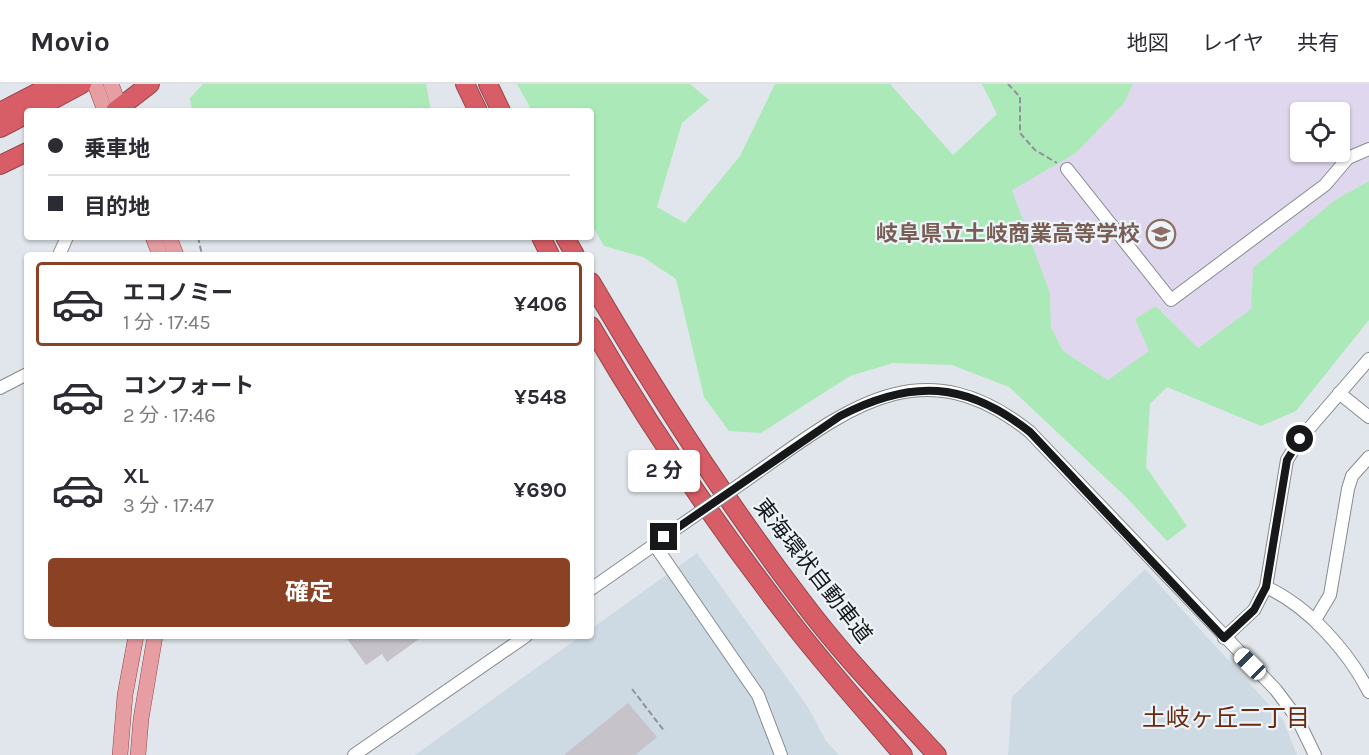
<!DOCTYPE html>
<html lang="ja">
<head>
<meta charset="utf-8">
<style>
  body { margin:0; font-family:Karla,"Noto Sans JP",sans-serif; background:#f2f2f3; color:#2b2b33; height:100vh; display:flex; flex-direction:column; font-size:22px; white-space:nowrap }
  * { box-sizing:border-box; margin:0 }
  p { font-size:20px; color:#7c7c81 }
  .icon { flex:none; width:33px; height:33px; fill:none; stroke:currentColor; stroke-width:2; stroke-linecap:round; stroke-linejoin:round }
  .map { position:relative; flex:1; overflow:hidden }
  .details { position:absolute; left:24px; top:168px; width:570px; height:387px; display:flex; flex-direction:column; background:#fff; border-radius:6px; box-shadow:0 2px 4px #0004 }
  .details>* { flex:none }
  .guide { position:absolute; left:24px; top:24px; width:570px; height:132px; border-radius:6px; box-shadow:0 2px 4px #0004; display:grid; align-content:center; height:132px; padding:0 24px; background:#fff }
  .fabs { position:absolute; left:1290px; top:18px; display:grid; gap:12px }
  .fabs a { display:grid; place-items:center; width:60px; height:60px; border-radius:6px; background:#fff; box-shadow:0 2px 4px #0004; font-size:30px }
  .end { position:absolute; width:27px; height:27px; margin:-14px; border:8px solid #16181a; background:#fff; box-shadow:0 0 0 3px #fff }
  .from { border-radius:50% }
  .bubble { position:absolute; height:42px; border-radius:6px; background:#fff; box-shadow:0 2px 4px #0004; font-size:20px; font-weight:700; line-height:42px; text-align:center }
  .car { position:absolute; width:18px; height:36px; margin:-18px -9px; border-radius:8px; box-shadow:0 0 4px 2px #0007; background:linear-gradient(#fff 24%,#345 0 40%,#fff 0 76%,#345 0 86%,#fff 0) }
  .guide b { display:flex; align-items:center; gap:21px; height:57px; font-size:22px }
  .guide b+b { border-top:2px solid #e1e1e2 }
  .guide i { width:15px; height:15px; background:#2b2b33 }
  ul { padding:10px 0 0; list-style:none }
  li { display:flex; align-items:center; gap:18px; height:84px; margin:0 12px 9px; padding:0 12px; border:3px solid transparent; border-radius:6px }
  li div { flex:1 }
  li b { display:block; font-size:22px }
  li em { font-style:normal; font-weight:700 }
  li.current { border-color:#8a4124 }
  li>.icon { width:54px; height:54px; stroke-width:1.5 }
  .button { display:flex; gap:12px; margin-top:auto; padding:12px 24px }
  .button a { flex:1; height:69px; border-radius:6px; background:#8a4124; color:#fff; font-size:24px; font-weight:700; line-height:69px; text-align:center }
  header { display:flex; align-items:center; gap:36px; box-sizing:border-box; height:84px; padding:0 30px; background:#fff; border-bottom:2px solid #e1e1e2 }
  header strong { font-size:28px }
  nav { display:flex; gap:33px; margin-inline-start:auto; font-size:21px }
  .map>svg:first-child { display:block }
  .built { fill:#cddae4 }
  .education { fill:#dfd7ed; fill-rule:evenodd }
  .green { fill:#ace9b8 }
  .building { fill:#c6c3ca }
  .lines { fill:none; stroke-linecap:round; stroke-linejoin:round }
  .minor-casing { stroke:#858b8f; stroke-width:14 }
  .major-casing { stroke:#93454b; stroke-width:16 }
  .highway-casing { stroke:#93454b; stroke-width:20 }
  .path { stroke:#8e9397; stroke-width:2; stroke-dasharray:6 3; stroke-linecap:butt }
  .minor { stroke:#fff; stroke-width:12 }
  .major { stroke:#e79ea3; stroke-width:15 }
  .highway { stroke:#d75d66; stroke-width:18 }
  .minor-bridge-casing { stroke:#858b8f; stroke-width:14; stroke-linecap:butt }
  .minor-bridge { stroke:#fff; stroke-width:12 }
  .route { stroke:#16181a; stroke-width:8 }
  .labels { text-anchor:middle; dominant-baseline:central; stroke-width:4.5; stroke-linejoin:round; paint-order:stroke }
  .education-label { font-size:22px; font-weight:bold; fill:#785e54; stroke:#edf4f9; text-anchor:end }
  .street-label { font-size:22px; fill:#16181a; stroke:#edf4f9 }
  .neighbourhood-label { font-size:24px; fill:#69290d; stroke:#edf4f9 }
</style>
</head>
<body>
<header>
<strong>Movio</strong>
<nav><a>地図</a><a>レイヤ</a><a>共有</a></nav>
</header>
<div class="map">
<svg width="1369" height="671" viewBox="0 0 1369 671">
  <rect width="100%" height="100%" fill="#e0e6eb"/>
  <g class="built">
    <path d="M697,469L808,623L826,657L839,671H415L581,552H591V545Z"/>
    <path d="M1145,485L1283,636L1297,671H1008L1012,613Z"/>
  </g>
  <path class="education" d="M1133,0H1369V97L1335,116L1251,225L1197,264L1157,222L1135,235L1150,267L1108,296L1063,267L1051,243L1050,209L1012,105L1076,69L1124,19ZM1300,28H1340V68H1300Z"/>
  <g class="green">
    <path d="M203,0H426L431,27H192L190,14Z"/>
    <path d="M517,0H690L709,16L682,39L657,123L685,139L740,72L775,0H890L953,71L997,30L982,0H1133L1124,19L1076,69L1012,106L1050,209L1051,243L1063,267L1108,296L1149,267L1135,235L1156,222L1198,264L1251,225L1253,184L1335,116L1369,97V236L1296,327L1261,342L1167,303L1150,320L1146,383L1187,442L1167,457L1126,413L1009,303L952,281L893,279L850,292L761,349L729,347L704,313L676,195L643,173L604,162L591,139V27H532Z"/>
  </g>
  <g class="building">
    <path d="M345,552H423L387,578L382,570L366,581Z"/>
    <path d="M628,619L657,653L635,671H564Z"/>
  </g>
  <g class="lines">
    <g class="minor-casing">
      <g id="minor">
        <path d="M1067,85L1171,216L1325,101L1348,74L1369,65"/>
        <path d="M59,171L67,153"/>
        <path d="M0,304L27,290"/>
        <path d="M1339,309L1369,333"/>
        <path d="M745,397C840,331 918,258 1030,348L1276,606L1297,634L1315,671"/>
        <path d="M654,460L758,611L781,671"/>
        <path d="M1266,503C1308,522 1348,567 1369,608"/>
        <path d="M591,505L661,456"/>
        <path d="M1315,536L1330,511L1348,405L1352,392L1369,373"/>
        <path d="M1224,554L1254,526L1266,503L1287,376L1300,355L1369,275"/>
        <path d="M354,671L526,552"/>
      </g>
    </g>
    <g class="major-casing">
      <g id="major">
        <path d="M95,0L105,27"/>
        <path d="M111,0L121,27"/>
        <path d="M153,153L160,171"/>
        <path d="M169,153L176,171"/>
        <path d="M120,671L125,611L136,552"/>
        <path d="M138,671L141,635L155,552"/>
      </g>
    </g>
    <g class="highway-casing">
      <g id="highway">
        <path d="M465,0L478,27"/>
        <path d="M488,0L501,27"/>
        <path d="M32,27L82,0"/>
        <path d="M115,27L150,0"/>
        <path d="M0,28L54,0"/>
        <path d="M0,44L27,30"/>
        <path d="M0,81L27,68"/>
        <path d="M541,153L550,171"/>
        <path d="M565,153L575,171"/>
        <path d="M591,198C656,309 724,415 802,517C843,572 891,621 937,671"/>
        <path d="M591,242C650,344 717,442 789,535C825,582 865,626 903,671"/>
      </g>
    </g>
    <g class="path">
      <path d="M1008,0L1020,13V49L1035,66L1057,79"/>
      <path d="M198,153L202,171"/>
      <path d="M632,605L665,648"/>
    </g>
    <use href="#minor" class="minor"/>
    <use href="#major" class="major"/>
    <use href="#highway" class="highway"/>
    <g class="minor-bridge-casing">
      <path id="minor-bridge" d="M664,453L745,397"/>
    </g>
    <use href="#minor-bridge" class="minor-bridge"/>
  </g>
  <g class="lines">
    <path class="route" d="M664,453L840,332C911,295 966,297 1030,348L1224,554L1254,526L1266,503L1287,376L1300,355"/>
  </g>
  <defs>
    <g id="school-ring" transform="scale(1.5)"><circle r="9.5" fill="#edf4f9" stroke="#8d6e63" stroke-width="1.5"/><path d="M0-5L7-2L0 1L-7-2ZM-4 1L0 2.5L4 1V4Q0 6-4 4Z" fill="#8d6e63"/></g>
  </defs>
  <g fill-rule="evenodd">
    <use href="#school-ring" x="1161" y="150"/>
  </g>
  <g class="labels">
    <g class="education-label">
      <text x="1140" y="150">岐阜県立土岐商業高等学校</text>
    </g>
    <g class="street-label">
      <text transform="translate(813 487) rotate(52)">東海環状自動車道</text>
    </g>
    <g class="neighbourhood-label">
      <text x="1226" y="634">土岐ヶ丘二丁目</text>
    </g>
  </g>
</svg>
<div class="fabs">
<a><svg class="icon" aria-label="locate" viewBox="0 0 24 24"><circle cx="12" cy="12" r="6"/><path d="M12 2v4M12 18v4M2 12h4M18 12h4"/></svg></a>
</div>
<i class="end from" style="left:1300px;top:355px"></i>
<i class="end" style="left:664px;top:453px"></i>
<div class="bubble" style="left:628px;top:366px;width:72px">2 分</div>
<i class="car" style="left:1250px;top:580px;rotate:315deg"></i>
<div class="guide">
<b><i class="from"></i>乗車地</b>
<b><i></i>目的地</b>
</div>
<section class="details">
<ul>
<li class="current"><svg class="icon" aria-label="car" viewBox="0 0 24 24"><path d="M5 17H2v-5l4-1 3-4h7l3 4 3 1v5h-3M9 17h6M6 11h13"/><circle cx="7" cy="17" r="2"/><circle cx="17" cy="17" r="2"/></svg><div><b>エコノミー</b><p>1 分 · 17:45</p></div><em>¥406</em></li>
<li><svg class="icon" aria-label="car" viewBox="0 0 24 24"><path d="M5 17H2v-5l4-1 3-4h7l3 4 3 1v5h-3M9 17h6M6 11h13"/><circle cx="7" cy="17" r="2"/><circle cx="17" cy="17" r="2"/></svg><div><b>コンフォート</b><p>2 分 · 17:46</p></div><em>¥548</em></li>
<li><svg class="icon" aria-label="car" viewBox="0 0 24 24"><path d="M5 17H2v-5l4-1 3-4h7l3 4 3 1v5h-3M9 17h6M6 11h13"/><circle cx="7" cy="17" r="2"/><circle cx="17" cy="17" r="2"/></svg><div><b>XL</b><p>3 分 · 17:47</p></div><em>¥690</em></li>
</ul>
<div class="button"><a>確定</a></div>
</section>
</div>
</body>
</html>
